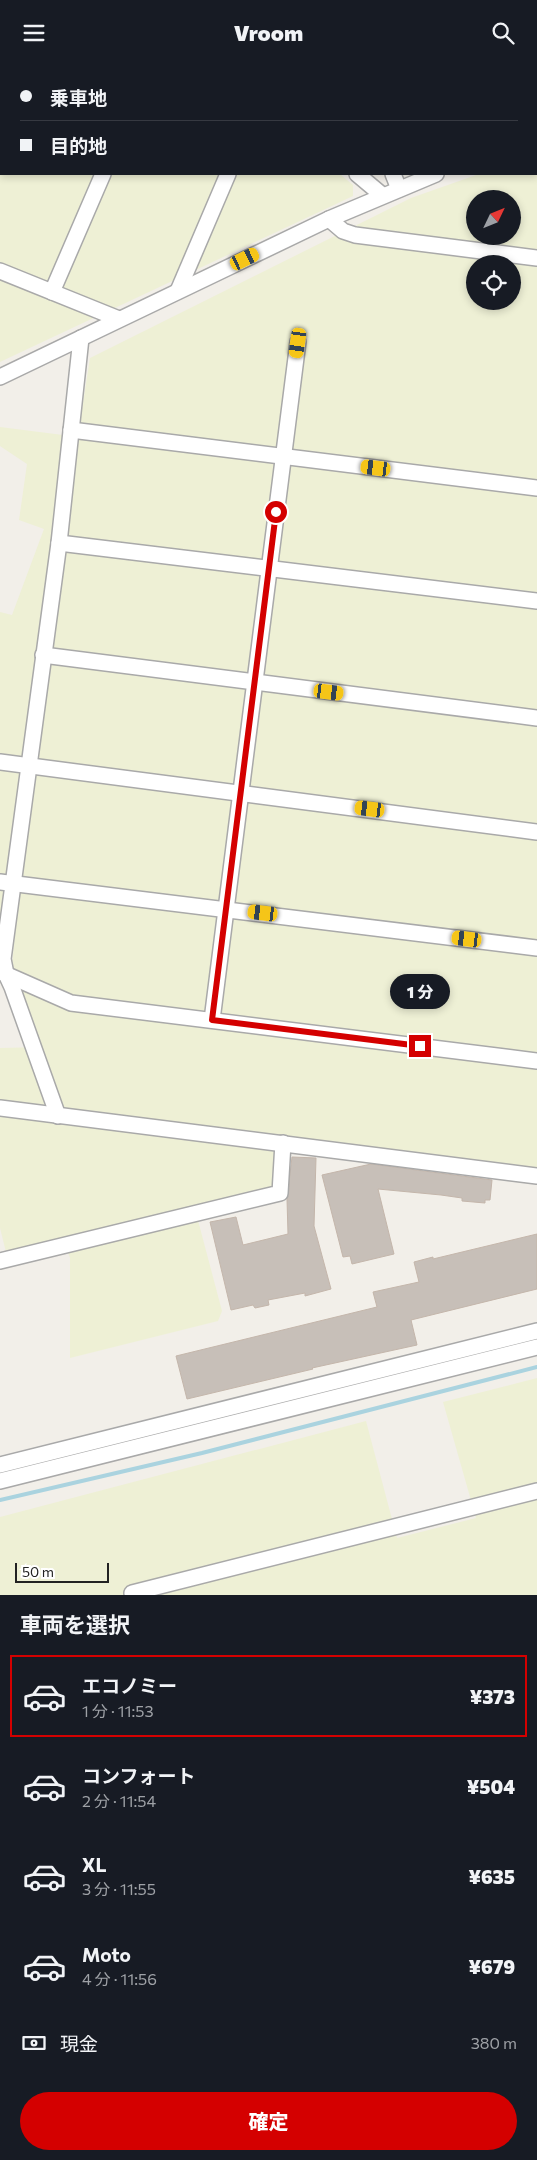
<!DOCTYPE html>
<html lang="ja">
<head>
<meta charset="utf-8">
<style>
  body { margin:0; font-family:Commissioner,"Noto Sans JP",sans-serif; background:#20242c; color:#f1f3f6; height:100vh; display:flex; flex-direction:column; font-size:19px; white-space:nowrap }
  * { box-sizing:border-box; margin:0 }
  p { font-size:16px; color:#9ea1a6 }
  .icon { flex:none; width:28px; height:28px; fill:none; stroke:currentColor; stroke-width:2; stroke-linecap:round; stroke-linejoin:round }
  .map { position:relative; height:1530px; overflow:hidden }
  .details { display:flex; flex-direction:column; background:#171b24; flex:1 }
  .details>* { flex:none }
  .top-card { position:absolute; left:0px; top:0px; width:538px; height:110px; box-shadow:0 2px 8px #0003; display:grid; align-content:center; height:110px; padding:0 20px; background:#171b24 }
  .needle { width:32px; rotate:47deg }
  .controls { position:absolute; left:466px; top:125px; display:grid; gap:10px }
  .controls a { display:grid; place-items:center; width:55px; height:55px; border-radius:50%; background:#171b24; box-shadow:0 2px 8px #0003; font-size:25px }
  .scale { position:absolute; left:15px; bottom:12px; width:94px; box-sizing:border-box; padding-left:5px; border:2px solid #222; border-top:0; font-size:14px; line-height:18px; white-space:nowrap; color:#222; -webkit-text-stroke:4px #fff; paint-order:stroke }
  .end { position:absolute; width:22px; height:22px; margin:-11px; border:6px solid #d40000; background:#fff; box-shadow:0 0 0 2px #fff }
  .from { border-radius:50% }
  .bubble { position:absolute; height:35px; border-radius:18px; background:#171b24; box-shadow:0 2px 8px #0003; font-size:16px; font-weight:800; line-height:35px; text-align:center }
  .car { position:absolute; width:15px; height:30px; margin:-15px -8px; border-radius:6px; box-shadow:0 0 4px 1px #0007; background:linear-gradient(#f5c518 24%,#345 0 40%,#f5c518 0 76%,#345 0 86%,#f5c518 0) }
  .top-card b { display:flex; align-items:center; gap:18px; height:48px; font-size:19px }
  .top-card b+b { border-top:1px solid #363941 }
  .top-card i { width:12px; height:12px; background:#f1f3f6 }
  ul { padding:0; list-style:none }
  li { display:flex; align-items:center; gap:15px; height:82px; margin:0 10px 8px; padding:0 10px; border:2px solid transparent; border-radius:0px }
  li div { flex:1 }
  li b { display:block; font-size:19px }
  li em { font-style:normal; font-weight:800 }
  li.current { border-color:#d40000 }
  li>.icon { width:45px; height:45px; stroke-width:1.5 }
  h2 { padding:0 20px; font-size:22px; line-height:60px }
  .pay { display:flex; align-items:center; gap:12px; height:55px; padding:0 20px; font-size:19px }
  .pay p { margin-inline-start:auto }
  .button { display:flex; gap:10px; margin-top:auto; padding:10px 20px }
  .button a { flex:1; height:58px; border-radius:30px; background:#d40000; color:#fff; font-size:20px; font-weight:800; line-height:58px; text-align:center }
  header { display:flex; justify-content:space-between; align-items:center; height:65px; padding:0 20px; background:#171b24; font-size:22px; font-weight:800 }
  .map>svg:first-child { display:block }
  .farmland { fill:#eef0d5; fill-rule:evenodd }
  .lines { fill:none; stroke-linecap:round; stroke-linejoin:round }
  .stream { stroke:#aad3df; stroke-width:4 }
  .building { fill:#c7bfb8; stroke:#c4b6ab }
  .minor-casing { stroke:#a9a9a9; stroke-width:18 }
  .minor { stroke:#fff; stroke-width:15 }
  .route { stroke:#d40000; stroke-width:6 }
</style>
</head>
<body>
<header><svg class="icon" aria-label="menu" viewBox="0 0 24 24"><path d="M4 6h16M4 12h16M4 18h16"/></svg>Vroom<svg class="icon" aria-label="search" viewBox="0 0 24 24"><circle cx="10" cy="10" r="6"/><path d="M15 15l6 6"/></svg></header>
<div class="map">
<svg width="537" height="1530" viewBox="0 0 537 1530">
  <rect width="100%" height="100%" fill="#f2efe9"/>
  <g class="farmland">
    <path d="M0,0L216,1H1V109H340L353,120V131L0,297Z"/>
    <path d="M537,91V1104L278,1071L274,1124L195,1144L222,1246L218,1256L70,1293V1193L64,1176L6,1187L0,1163V983L42,982L12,901L18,833L77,376L90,293L411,133L479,109H536ZM475,134H512V171H475ZM475,199H512V236H475Z"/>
    <path d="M0,362L63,370L40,571L0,863V547L12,550L44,464L19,455L27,399L0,381Z"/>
    <path d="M537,1313V1530H0V1452L366,1356L397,1473L476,1453L443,1337Z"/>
  </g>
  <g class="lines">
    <path class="stream" d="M0,1435L202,1388L537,1302"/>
  </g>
  <g class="building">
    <path d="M292,1092L316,1093L314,1161L331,1224L305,1231V1228L268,1235L269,1240L255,1243L253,1240L231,1245L210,1157L236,1152L243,1180L288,1169L287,1134Z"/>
    <path d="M371,1099L492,1115L490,1135H485V1138L462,1136V1133L441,1130L378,1124L394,1189L352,1199L350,1191L343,1192L322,1110Z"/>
    <path d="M537,1169V1224L411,1255L417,1280L312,1303L313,1304L187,1334L176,1291L377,1242L373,1227L419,1217L414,1197L433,1192V1194Z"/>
  </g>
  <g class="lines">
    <g class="minor-casing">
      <g id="minor">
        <path d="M232,0L234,1"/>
        <path d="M352,0V1"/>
        <path d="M25,1V0"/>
        <path d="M150,1V0"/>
        <path d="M0,57L1,54"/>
        <path d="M536,69H537"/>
        <path d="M357,109L382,130"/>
        <path d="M393,109L399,124"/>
        <path d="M329,154L343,166L355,170L537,193"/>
        <path d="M0,206L119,254"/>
        <path d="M178,226L228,109"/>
        <path d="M52,227L103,109"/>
        <path d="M0,312L329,154L436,109"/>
        <path d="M71,365L537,423"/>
        <path d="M59,478L537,536"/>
        <path d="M43,590L537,653"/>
        <path d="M0,697L537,767"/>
        <path d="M0,817L537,883"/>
        <path d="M3,908L71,938L537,996"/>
        <path d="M212,955L298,277"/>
        <path d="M0,1043L537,1111"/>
        <path d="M58,1051L12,922L6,909L3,894L59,478L81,273"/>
        <path d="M0,1196L280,1128L283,1078"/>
        <path d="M0,1400L537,1266"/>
        <path d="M0,1416L537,1282"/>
        <path d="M132,1528L537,1426"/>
      </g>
    </g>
    <use href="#minor" class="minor"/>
  </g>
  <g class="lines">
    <path class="route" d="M276,447L212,955L420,981"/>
  </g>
</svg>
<div class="controls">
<a><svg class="needle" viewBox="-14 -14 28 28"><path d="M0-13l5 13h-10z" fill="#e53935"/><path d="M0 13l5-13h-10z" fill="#9ea1a6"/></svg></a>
<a><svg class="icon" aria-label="locate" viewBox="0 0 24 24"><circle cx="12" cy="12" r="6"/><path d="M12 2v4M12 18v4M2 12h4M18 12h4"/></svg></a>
</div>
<div class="scale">50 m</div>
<i class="end from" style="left:276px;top:447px"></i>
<i class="end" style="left:420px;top:981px"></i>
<div class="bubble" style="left:390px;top:909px;width:60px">1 分</div>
<i class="car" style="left:245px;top:194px;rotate:64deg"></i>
<i class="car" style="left:298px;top:278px;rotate:188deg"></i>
<i class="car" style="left:376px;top:403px;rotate:277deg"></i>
<i class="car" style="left:329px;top:627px;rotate:97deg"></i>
<i class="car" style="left:370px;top:744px;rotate:277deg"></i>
<i class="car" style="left:263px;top:848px;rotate:277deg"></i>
<i class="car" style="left:467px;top:874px;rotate:277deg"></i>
<div class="top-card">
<b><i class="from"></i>乗車地</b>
<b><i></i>目的地</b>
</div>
</div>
<section class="details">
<h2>車両を選択</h2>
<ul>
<li class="current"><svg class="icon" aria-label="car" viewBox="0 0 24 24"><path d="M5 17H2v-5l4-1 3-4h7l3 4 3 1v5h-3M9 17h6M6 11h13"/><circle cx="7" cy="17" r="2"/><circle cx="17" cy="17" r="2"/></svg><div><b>エコノミー</b><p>1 分 · 11:53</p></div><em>¥373</em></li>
<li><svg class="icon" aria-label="car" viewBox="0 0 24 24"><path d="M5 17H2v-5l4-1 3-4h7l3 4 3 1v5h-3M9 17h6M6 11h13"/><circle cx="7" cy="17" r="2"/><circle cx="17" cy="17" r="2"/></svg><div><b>コンフォート</b><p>2 分 · 11:54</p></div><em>¥504</em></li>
<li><svg class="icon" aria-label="car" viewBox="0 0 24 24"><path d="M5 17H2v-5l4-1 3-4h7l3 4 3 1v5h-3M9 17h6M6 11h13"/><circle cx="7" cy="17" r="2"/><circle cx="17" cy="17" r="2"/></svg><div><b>XL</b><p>3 分 · 11:55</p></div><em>¥635</em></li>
<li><svg class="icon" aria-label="car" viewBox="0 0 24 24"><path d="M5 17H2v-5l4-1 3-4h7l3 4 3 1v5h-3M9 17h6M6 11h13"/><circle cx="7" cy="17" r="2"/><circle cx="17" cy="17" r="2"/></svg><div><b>Moto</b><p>4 分 · 11:56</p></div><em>¥679</em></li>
</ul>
<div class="pay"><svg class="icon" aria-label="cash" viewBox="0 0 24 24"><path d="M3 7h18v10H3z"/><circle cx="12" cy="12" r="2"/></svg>現金<p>380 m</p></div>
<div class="button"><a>確定</a></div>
</section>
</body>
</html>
